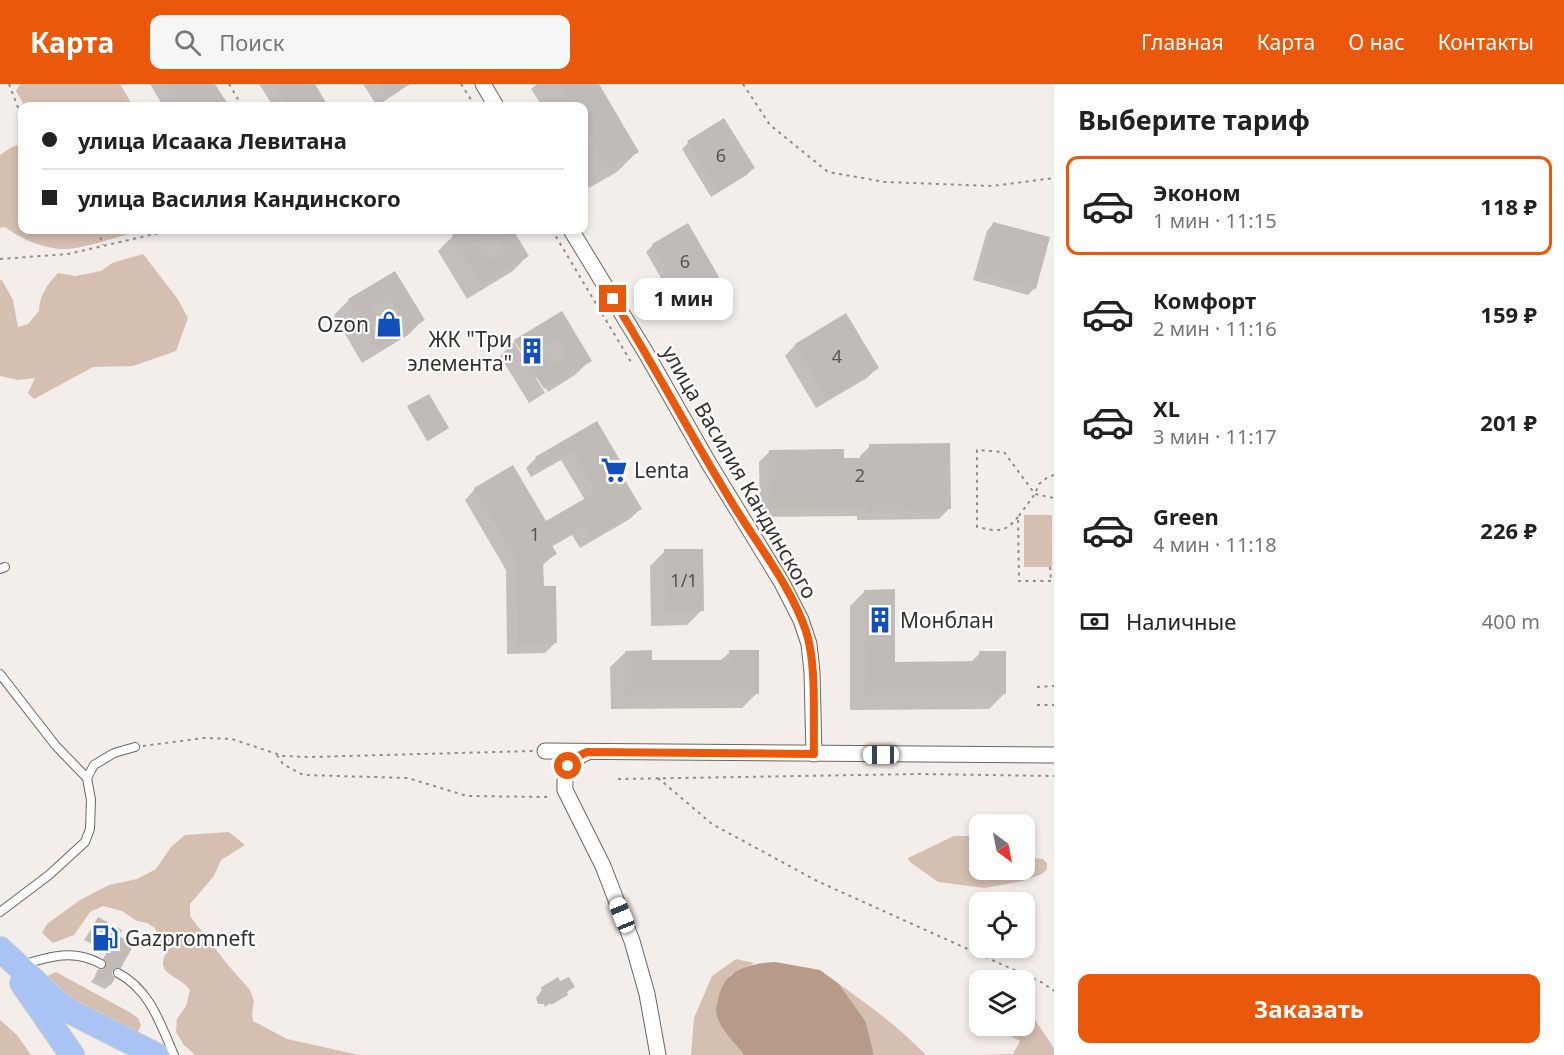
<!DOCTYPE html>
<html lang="ru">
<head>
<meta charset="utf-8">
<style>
  body { margin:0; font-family:"Noto Sans",sans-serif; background:#f6f6f6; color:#222; height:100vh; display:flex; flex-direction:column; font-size:22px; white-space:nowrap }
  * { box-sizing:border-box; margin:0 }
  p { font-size:20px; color:#767676 }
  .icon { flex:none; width:33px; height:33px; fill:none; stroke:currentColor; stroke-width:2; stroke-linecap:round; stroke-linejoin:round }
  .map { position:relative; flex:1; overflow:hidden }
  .details { display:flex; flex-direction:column; background:#fff; width:510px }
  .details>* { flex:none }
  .guide { position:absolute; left:18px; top:18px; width:570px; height:132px; border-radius:12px; box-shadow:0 3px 9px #0003; display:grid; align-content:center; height:132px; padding:0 24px; background:#fff }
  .needle { width:39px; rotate:148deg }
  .fabs { position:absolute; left:969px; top:730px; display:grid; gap:12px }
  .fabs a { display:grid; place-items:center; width:66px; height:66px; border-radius:12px; background:#fff; box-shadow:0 3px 9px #0003; font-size:30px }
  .end { position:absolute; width:27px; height:27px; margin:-14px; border:8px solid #ea580c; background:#fff; box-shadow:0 0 0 3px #fff }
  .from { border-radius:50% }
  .bubble { position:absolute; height:42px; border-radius:12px; background:#fff; box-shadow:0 3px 9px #0003; font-size:20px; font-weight:700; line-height:42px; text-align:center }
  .car { position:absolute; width:18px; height:36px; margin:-18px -9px; border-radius:8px; box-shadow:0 0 4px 2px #0007; background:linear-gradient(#fff 24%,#345 0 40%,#fff 0 76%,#345 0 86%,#fff 0) }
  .guide b { display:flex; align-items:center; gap:21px; height:57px; font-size:22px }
  .guide b+b { border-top:2px solid #e0e0e0 }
  .guide i { width:15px; height:15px; background:#222 }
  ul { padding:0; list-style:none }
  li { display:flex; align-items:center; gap:18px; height:99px; margin:0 12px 9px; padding:0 12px; border:3px solid transparent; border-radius:12px }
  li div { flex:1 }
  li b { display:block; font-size:22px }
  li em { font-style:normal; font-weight:700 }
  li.on { border-color:#ea580c }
  li>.icon { width:54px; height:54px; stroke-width:1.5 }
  h2 { padding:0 24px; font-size:27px; line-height:72px }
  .pay { display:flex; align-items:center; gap:15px; height:66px; padding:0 24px; font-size:22px }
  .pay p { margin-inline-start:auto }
  .cta { display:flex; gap:12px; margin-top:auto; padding:12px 24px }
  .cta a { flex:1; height:69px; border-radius:12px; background:#ea580c; color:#fff; font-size:24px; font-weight:700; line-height:69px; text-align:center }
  header { display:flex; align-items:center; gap:36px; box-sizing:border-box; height:84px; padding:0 30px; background:#ea580c; color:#fff }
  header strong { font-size:28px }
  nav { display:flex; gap:33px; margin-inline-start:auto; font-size:21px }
  .search { width:420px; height:54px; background:#f6f6f6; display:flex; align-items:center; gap:15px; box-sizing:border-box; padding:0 21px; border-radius:12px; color:#767676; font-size:22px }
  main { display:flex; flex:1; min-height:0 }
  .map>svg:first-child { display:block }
  .green { fill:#d5bfb0 }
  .water { fill:#b69b89 }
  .shadow { fill:#0003; fill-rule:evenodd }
  .building { fill:#c1bbb8; fill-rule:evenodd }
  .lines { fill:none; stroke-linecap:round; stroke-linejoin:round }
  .lane-casing { stroke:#6b6663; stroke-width:10 }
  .street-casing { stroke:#6b6663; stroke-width:17 }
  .primary-casing { stroke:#cecece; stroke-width:26 }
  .path { stroke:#908c8a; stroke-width:2; stroke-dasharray:3 4.5; stroke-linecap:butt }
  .lane { stroke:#fff; stroke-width:8 }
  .street { stroke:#fff; stroke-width:15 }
  .primary { stroke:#a9c4f4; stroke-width:24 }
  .route { stroke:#ea580c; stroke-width:8 }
  .labels { text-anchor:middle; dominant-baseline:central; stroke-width:4.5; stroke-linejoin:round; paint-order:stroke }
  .number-label { font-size:18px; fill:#575453 }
  .poi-label { font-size:21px; fill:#343231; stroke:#fff; text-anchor:start }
  .street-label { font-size:21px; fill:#343231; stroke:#fff }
</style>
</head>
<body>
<header>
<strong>Карта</strong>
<div class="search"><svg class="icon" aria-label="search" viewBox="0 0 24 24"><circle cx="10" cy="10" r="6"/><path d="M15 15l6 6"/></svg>Поиск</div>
<nav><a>Главная</a><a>Карта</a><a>О нас</a><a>Контакты</a></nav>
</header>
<main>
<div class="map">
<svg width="1054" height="971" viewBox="0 0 1054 971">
  <rect width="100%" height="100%" fill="#f4eeea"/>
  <g class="green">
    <path d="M20,0H120L133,22H30L24,21L16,7Z"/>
    <path d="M22,60V146H135L129,150C109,155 88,163 68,165C47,166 22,156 5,143L0,144V71L12,63Z"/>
    <path d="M143,170L177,214L188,234L176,267L133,282L93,283L34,315L28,309L35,294L18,296L0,292V196H2L13,216L18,243L28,240L39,227C39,211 48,200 58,189L75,192L101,187L112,179Z"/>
    <rect x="1024" y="431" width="28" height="52"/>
    <path d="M229,748L245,761L221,776L214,792L190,820V832L228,881L250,906L254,917L252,929L253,937L287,955L359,971H195L184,961L176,948L177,935L186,922L190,906C178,889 150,891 170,863L161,860L155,844L147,839L137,837L122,827L103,822L90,828L74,851L53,859L42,849L47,840L80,816L109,801L137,795L156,785L171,763L185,751Z"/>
    <path d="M954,752H979L980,786H1024L1025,773L1043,775L1047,779V785L1042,790L1023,797L985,804L938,798L910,778L908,774Z"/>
    <path d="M736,875L754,879L730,891L724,945L744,971H691L694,934L712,892Z"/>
    <path d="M56,888L131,929L138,934L141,941L138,948L134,950L81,926L46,895L49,891Z"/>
    <path d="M839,900C870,922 900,944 926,971H874L866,938Z"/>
    <path d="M1025,921L1054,964V971H981L1013,970L1020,957L1003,948L982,945V942H1024Z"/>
    <path d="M0,936L17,951L31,971H0Z"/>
  </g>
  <path class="water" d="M775,878L820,886L839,900L866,938L874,971H744C735,958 718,944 716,927C716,924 717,920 718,917C723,886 747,880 775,878Z"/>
  <g class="shadow">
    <path d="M150,0H214L227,22H163Z"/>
    <path d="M259,0H313L327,22H273Z"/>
    <path d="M363,0H410L377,22Z"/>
    <path d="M537,0H597L637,68L617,88L589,104L584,95V22H542L531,5Z"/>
    <path d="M688,59L753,84L747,91L711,113L682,65Z"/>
    <path d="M993,140L1035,204L1028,211L973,196L987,147Z"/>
    <path d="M465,146H512L527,172L513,187L467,215L438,167L453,152Z"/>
    <path d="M653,161L717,193L711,200L676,220L646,168Z"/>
    <path d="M394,189L423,236L408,251L362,279L334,231L348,217Z"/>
    <path d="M561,229L590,276L575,291L548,308L539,294H536L545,309L529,319L500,272L515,257ZM515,259H518L532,282L529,283Z"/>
    <path d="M846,232L877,284L867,294L816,324L785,272L795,261Z"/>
    <path d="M408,324L447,345L427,357Z"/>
    <path d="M596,339L619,378L615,382L640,425L630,435L580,464L572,451L551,463L555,470L542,482V503L555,559L545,569L507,570L506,486L465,416L475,405L545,439L585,416L561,376L531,393L526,384L536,374Z"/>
    <path d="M870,362L949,425L939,435L857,436V432L760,433L759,378L769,368L843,376L860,375V372Z"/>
    <path d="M665,467L702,526L687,541L651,542L650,482Z"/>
    <path d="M865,507L894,579H970L980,569L1004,610L989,625L850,626V522Z"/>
    <path d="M626,568L650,578L720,577L730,568L757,609L742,624L611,625L610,583Z"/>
    <path d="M98,835L116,853L120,883L115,888H111L110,901L105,905L91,898L99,887H102L100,880L107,868L84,856Z"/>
  </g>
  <g class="building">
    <path d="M170,0H215L229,22H183Z"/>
    <path d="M275,0H315L328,22H289Z"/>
    <path d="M380,0H409L387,13Z"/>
    <path d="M560,0H599L639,68L609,85L584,41V22H573Z"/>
    <path d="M724,34L755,84L718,107L687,57Z"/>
    <path d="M993,138L1050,153L1036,205L979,190Z"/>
    <path d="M688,139L719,193L683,214L652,160Z"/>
    <path d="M462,146H513L529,172L482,201L452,151ZM494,148L506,167L488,177L477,159Z"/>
    <path d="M395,187L425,236L377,265L348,215ZM390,212L401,231L384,241L372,223Z"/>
    <path d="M562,227L592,277L544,305L514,256ZM557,253L568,271L551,282L539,263Z"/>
    <path d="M846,229L879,284L827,315L795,260Z"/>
    <path d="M429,310L449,344L428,357L407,322Z"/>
    <path d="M597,337L621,378L616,381L642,425L591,455L583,441L551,460L557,470L543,478L544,502H556L557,559L517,560L516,475L474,404L513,381L546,437L596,408L572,366L542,384L535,373Z"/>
    <path d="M950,359L951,425L867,427V422L770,424L769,366L844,365V374H870L869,360Z"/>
    <path d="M664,465H703L704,527H665Z"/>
    <path d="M895,505V578L979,577V567H1006V610L865,611L864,506Z"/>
    <path d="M652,566V576H729V566H759V610L625,611V567Z"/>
    <path d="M98,833L122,846L118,852L134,860L121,884L116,883L113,886L112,891L115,894L111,901L95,892L98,885L102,886L106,883L107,879L104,875L110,863L88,851Z"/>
    <path d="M558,893L560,897L569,893L575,903L567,908L568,911L551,921L550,919L545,923L544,920H538L536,914L542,906L540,904Z"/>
  </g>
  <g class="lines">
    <g class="lane-casing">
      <g id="lane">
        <path d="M0,485L5,483"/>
        <path d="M0,590L56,662L87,694"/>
        <path d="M0,828L49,791L85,758L90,745L91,716L87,694L94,681L114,669L135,663"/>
        <path d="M22,881C51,872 74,865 101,880"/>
        <path d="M118,889C150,906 160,939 174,971"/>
      </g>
    </g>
    <g class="street-casing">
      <g id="street">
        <path d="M483,0L496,22"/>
        <path d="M571,146L646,269L708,378L782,499L801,536L809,560L812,588L814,670"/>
        <path d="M545,667L1054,671"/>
        <path d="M586,669C568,677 564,687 565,706L603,782L632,857L647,910L658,971"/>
      </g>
    </g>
    <g class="primary-casing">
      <g id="primary">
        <path d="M0,865L56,917L71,928L156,971"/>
        <path d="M22,899L72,971"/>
      </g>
    </g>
    <g class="path">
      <path d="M9,0L22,34"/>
      <path d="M229,0L242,22"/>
      <path d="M461,0L475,22"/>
      <path d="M743,0L770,41L828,88L885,98L992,102L1054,94"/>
      <path d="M98,146L103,161"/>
      <path d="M552,146L631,278"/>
      <path d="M0,175L68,170L172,146"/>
      <path d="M1054,391L1048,393L1039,400L1035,410L1018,433L1019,497H1054"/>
      <path d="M1018,433C1004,450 997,447 977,443V366L1004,368L1035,410L1054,414"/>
      <path d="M1050,483L1051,497"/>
      <path d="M1037,603L1054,602"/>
      <path d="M1037,621H1054"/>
      <path d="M143,662L203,654L232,655L283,672L309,673L533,667"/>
      <path d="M277,671L283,680L303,691L408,694L467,712L548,713"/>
      <path d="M658,694L712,740L817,797L1043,899L1054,907"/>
      <path d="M618,695L920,690L1054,692"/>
    </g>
    <use href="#lane" class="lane"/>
    <use href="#street" class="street"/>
    <use href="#primary" class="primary"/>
  </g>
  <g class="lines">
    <path class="route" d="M568,682L574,674L587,668L814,670C813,635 817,581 806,547C790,500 756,459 731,417C690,350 654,281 613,215"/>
  </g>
  <defs>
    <g id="shop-bare" transform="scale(2.07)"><path d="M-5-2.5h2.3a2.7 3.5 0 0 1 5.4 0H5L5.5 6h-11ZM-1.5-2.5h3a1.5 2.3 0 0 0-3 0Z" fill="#134fbb" stroke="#fff" stroke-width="2.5" paint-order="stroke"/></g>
    <g id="building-bare" transform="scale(2.07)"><path d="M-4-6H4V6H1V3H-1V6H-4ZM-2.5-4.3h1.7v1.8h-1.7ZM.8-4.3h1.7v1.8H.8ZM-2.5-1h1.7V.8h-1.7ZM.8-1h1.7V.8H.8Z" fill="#134fbb" stroke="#fff" stroke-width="2.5" paint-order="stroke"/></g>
    <g id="supermarket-bare" transform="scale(2.07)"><path d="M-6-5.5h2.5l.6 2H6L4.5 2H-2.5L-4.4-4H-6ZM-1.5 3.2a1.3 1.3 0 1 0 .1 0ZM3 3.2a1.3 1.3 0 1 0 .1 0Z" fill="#134fbb" stroke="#fff" stroke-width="2.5" paint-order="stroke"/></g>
    <g id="fuel-bare" transform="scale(2.07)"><path d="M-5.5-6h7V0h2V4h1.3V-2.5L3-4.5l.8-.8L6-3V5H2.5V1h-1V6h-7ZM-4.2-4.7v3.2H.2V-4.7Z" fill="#134fbb" stroke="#fff" stroke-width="2.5" paint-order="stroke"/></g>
  </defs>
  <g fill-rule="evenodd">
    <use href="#shop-bare" x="389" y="240"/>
    <use href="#building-bare" x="532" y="267"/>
    <use href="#supermarket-bare" x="614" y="386"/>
    <use href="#building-bare" x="880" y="536"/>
    <use href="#fuel-bare" x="105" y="854"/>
  </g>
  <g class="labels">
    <g class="number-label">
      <text x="721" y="71">6</text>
      <text x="685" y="177">6</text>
      <text x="837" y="272">4</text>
      <text x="860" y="391">2</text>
      <text x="535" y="450">1</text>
      <text x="684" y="496">1/1</text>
    </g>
    <g class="poi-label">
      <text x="369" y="240" text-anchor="end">Ozon</text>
      <text x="512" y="255" text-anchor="end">ЖК "Три<tspan x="512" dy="24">элемента"</tspan></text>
      <text x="634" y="386">Lenta</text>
      <text x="900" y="536">Монблан</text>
      <text x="125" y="854">Gazpromneft</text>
    </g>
    <g class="street-label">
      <text transform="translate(740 388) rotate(60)">улица Василия Кандинского</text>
    </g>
  </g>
</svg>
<div class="fabs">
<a><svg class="needle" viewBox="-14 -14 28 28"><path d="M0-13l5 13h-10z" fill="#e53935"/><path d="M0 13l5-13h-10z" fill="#767676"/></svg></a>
<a><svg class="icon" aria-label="locate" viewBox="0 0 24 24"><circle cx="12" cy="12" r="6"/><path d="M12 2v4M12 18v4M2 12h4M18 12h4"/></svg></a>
<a><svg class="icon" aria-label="layers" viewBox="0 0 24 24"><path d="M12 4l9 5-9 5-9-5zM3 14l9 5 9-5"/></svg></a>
</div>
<i class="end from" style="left:568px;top:682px"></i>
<i class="end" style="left:613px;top:215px"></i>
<div class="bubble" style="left:634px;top:194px;width:99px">1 мин</div>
<i class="car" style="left:881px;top:671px;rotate:270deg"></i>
<i class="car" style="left:622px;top:831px;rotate:338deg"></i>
<div class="guide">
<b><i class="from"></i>улица Исаака Левитана</b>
<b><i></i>улица Василия Кандинского</b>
</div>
</div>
<section class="details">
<h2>Выберите тариф</h2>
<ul>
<li class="on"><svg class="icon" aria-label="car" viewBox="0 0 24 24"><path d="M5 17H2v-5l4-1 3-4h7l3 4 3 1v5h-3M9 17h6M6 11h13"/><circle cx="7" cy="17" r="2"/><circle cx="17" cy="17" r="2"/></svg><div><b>Эконом</b><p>1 мин · 11:15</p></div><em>118 ₽</em></li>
<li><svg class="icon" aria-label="car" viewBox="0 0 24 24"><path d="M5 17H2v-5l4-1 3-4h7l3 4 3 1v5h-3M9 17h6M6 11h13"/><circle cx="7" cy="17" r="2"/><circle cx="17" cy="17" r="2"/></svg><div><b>Комфорт</b><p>2 мин · 11:16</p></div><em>159 ₽</em></li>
<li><svg class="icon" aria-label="car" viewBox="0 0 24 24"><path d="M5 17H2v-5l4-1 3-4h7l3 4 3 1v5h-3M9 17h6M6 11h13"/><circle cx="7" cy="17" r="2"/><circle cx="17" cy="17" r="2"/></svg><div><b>XL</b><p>3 мин · 11:17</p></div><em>201 ₽</em></li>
<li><svg class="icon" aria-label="car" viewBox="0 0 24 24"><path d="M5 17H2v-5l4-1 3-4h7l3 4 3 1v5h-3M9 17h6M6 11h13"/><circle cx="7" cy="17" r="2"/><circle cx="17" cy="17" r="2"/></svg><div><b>Green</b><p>4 мин · 11:18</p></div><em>226 ₽</em></li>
</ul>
<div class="pay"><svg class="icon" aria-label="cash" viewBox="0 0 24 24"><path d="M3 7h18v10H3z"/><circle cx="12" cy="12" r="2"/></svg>Наличные<p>400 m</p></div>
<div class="cta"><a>Заказать</a></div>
</section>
</main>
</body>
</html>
